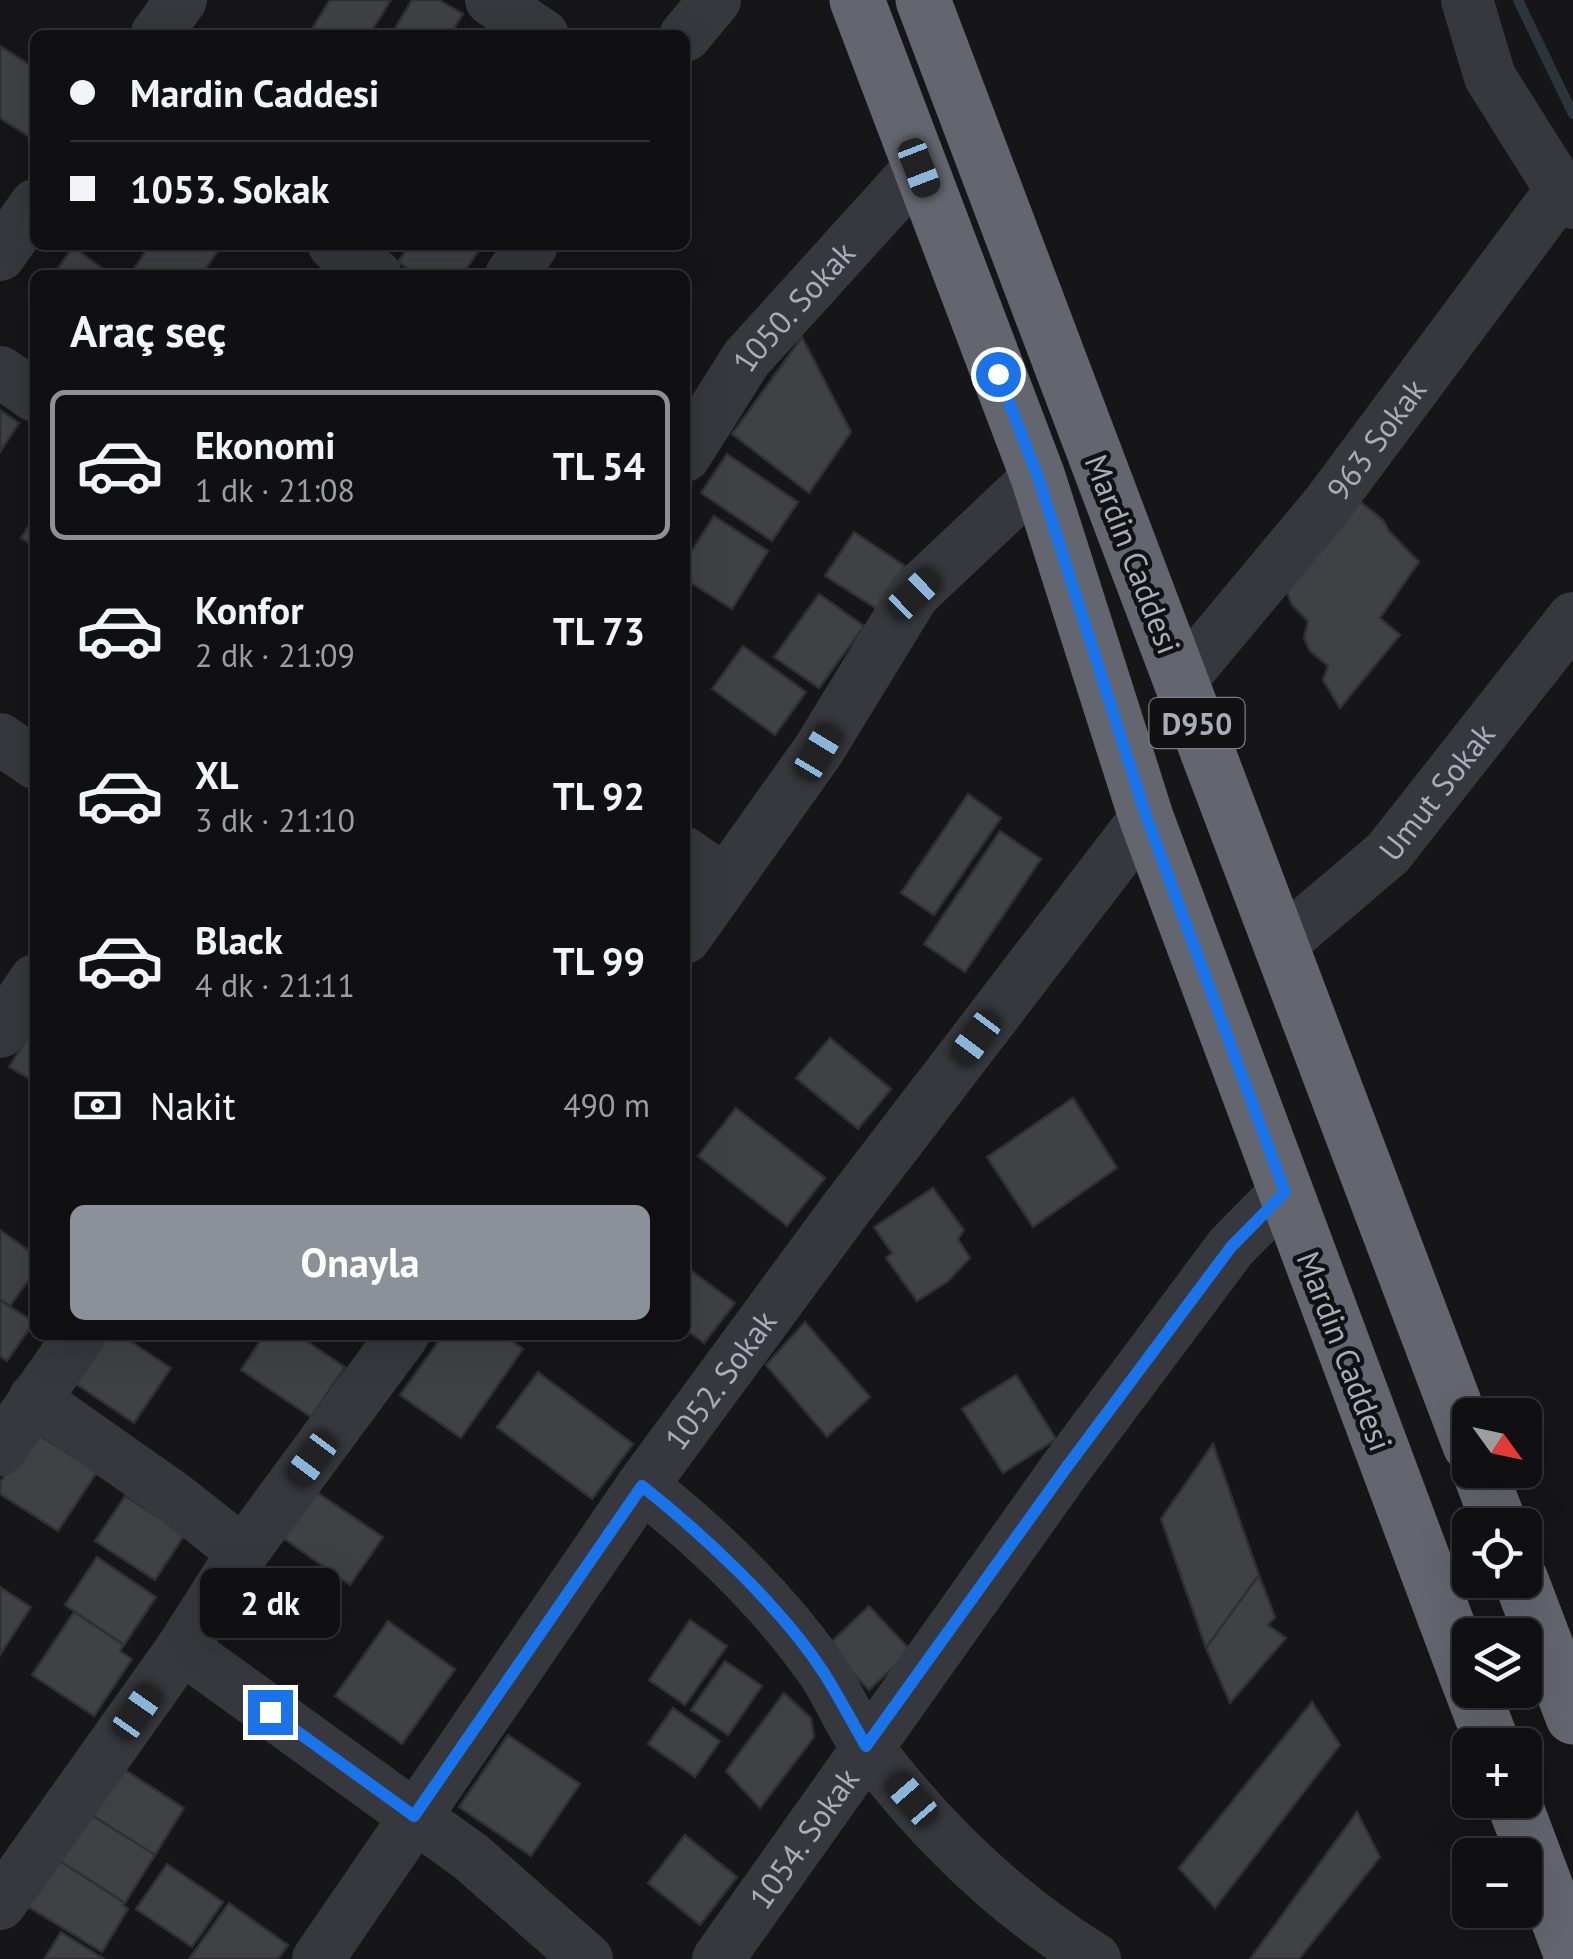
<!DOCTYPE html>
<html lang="tr">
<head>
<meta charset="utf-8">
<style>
  body { margin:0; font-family:"PT Sans",sans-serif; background:#1e1e20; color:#f1f3f6; height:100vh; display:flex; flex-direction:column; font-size:38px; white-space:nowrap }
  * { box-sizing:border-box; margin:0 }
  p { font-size:32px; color:#9c9d9f }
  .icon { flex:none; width:55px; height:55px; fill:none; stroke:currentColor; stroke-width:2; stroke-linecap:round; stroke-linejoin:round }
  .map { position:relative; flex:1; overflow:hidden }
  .details { position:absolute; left:30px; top:270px; width:660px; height:1070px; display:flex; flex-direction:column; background:#101012; border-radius:15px; box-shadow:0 10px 40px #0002,0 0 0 2px #303032 }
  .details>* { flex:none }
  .top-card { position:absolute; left:30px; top:30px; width:660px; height:220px; border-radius:15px; box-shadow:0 10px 40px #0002,0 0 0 2px #303032; display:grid; align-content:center; height:220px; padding:0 40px; background:#101012 }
  .needle { width:65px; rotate:123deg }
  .tools { position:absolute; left:1452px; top:1398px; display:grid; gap:20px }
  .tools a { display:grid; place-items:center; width:90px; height:90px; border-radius:15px; background:#101012; box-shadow:0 10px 40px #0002,0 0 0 2px #303032; font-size:50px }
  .end { position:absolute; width:45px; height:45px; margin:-22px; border:12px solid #1a73e8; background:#fff; box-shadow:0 0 0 5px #fff }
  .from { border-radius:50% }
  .bubble { position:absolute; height:70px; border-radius:15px; background:#101012; box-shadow:0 10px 40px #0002,0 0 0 2px #303032; font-size:32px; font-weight:600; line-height:70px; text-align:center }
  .car { position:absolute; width:30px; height:60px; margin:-30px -15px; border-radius:12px; box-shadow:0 0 8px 2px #0007; background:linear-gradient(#222 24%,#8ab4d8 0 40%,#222 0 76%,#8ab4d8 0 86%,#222 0) }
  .top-card b { display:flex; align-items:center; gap:35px; height:95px; font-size:38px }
  .top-card b+b { border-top:2px solid #303032 }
  .top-card i { width:25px; height:25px; background:#f1f3f6 }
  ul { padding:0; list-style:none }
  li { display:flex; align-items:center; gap:30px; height:150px; margin:0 20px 15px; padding:0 20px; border:5px solid transparent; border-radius:15px }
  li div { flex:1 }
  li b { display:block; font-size:38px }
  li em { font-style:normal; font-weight:600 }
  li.on { border-color:#8c9099 }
  li>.icon { width:90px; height:90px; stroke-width:1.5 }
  h2 { padding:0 40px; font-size:45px; line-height:120px }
  .pay { display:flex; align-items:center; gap:25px; height:110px; padding:0 40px; font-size:38px }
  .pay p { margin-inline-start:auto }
  .primary-button { display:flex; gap:20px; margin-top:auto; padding:20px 40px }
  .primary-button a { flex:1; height:115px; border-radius:15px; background:#8c9099; color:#fff; font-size:40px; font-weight:600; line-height:115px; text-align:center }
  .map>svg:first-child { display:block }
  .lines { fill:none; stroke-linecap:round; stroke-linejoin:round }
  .stream { stroke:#2c353c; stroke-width:10 }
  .building { fill:#404145; stroke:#303034; stroke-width:2.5 }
  .minor { stroke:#37383d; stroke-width:52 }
  .highway { stroke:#63666e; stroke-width:55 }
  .route { stroke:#1a73e8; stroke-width:12 }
  .labels { text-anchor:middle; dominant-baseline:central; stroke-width:9; stroke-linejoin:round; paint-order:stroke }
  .shield { fill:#111113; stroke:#7b7e86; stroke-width:2.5 }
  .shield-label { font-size:30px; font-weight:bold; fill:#a8adb8 }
  .street-label { font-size:32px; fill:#a8adb8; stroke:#111113 }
</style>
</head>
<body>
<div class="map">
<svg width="1573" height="1959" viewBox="0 0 1573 1959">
  <rect width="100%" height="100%" fill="#161618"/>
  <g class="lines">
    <path class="stream" d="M1518,0L1573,114"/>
  </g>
  <g class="building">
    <path d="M330,0H391L369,35H308Z"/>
    <path d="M412,0H439L463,14L450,35H391Z"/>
    <path d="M0,46L35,68V124L28,136L0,118Z"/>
    <path d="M150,245H215L220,248L201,275H140L133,270Z"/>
    <path d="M410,245H471L479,250L462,275H418L398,262Z"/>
    <path d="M73,247L111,275H53Z"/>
    <path d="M802,337L851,432L809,493L732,434Z"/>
    <path d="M0,410L19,423L0,452Z"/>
    <path d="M727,454L798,502L772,541L701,493Z"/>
    <path d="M1352,495L1383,520L1389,531L1419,562L1380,618L1400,635L1340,708L1323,680L1328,666L1310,651L1304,638L1308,621L1292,605L1285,588Z"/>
    <path d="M35,516V547L21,538Z"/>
    <path d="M714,516L768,551L732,609L685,579V561Z"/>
    <path d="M854,532L905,566L877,609L825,576Z"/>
    <path d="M819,594L864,626L819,688L774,657Z"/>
    <path d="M743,646L806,692L775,735L712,689Z"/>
    <path d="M968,794L1001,818L934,915L901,893Z"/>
    <path d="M1000,831L1041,859L965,972L924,944Z"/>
    <path d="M35,1025V1082L9,1067Z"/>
    <path d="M830,1038L891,1089L858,1129L796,1078Z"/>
    <path d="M1073,1098L1117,1168L1033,1227L987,1157Z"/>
    <path d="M736,1108L825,1178L787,1226L698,1156Z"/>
    <path d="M933,1188L964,1230L958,1239L970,1258L947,1282L917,1301L886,1258L892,1253L874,1227Z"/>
    <path d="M0,1230L35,1255V1271L10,1306L0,1299Z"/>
    <path d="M685,1266L735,1303L704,1343L685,1329Z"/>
    <path d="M0,1300L34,1322L7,1361L0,1356Z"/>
    <path d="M805,1322L870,1397L827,1437L766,1365Z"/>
    <path d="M104,1335H121L171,1368L134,1423L73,1382Z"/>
    <path d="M264,1335H297L345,1367L311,1417L241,1370Z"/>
    <path d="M443,1335H503L523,1349L461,1438L400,1395Z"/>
    <path d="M538,1372L633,1444L592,1499L497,1427Z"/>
    <path d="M1016,1375L1056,1439L1003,1473L962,1409Z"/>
    <path d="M33,1431L97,1472L58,1531L0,1494V1482Z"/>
    <path d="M1213,1444L1259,1575L1206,1648L1161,1519Z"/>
    <path d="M315,1491L383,1537L350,1585L283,1538Z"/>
    <path d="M125,1496L185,1534L155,1580L95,1541Z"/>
    <path d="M97,1557L156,1597L124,1645L65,1605Z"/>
    <path d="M1259,1575L1275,1617L1268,1625L1286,1638L1230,1703L1206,1648Z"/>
    <path d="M0,1587L31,1607L0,1655Z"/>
    <path d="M869,1606L911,1651L869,1690L827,1646Z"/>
    <path d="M74,1612L124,1645L120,1651L132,1659L94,1716L32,1675Z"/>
    <path d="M690,1620L727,1646L685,1705L649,1680Z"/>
    <path d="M388,1621L455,1669L402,1744L335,1696Z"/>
    <path d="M725,1661L762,1686L728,1735L691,1710Z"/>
    <path d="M784,1693L811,1718L814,1737L760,1808L726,1771Z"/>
    <path d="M1312,1702L1340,1745L1215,1908L1179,1868Z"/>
    <path d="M673,1708L720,1741L695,1777L648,1744Z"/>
    <path d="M508,1735L580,1784L531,1856L459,1807Z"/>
    <path d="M119,1766L184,1808L155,1855L88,1813Z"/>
    <path d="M1357,1812L1380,1857L1299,1959H1250Z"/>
    <path d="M88,1813L155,1855L125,1903L58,1860Z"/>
    <path d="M685,1835L737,1877L700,1925L648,1883Z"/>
    <path d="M58,1860L125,1903L123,1905L128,1909L102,1952L27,1906Z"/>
    <path d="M167,1864L223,1902L192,1947L136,1909Z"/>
    <path d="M229,1903L288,1945L278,1959H189Z"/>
    <path d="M61,1932L104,1959H44Z"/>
  </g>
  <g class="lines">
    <g class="minor">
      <path d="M491,0L543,35"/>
      <path d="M1467,0L1490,77L1552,176L1573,203"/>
      <path d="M156,35L181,0"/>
      <path d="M685,36L715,0"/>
      <path d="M334,245L376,275"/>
      <path d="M0,255L35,205"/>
      <path d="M511,275L532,245"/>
      <path d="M0,372L35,396"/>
      <path id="s1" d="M685,456L746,359L919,168"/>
      <path id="s2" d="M1181,680L1327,505L1562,189"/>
      <path d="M0,739L35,763"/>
      <path d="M685,853L725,881"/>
      <path d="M685,938L818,751L914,594L1038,477"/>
      <path id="s3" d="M1280,945L1388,853L1573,618"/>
      <path d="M0,1032L35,980"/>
      <path d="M34,1399L172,1496L243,1552"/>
      <path d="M0,1450L80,1335"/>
      <path d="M642,1486C708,1538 774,1601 822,1670C839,1695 850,1725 868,1748C931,1831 1007,1905 1095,1959"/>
      <path d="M182,1648L471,1857L587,1959"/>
      <path d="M0,1904L182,1648L243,1552L403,1335"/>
      <path id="s4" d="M318,1959L642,1486L845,1210L1146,817"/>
      <path id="s5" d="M718,1959L1066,1468L1231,1247L1285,1192"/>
    </g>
    <g class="highway">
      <path d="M857,0L1038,477L1146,817L1470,1685"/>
      <path d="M923,0L1470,1445"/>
      <path d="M1479,1470L1500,1525"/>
      <path d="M1521,1580L1573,1717"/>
      <path d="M1472,1690L1493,1745"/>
      <path d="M1513,1800L1573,1959"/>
    </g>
  </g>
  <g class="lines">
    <path class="route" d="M270,1712L414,1816L642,1486C704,1535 781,1607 824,1673C839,1697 852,1722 866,1746L1066,1468L1231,1247L1285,1192L1146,816L1038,477L998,374"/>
  </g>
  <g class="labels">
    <rect class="shield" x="1149.5" y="698" width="95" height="50" rx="8"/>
    <g class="shield-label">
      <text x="1197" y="723">D950</text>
    </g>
    <g class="street-label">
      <text stroke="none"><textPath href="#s1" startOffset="185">1050. Sokak</textPath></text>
      <text stroke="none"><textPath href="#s2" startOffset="310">963 Sokak</textPath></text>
      <text transform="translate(1133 554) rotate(69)">Mardin Caddesi</text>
      <text stroke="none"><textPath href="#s3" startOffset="220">Umut Sokak</textPath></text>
      <text transform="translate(1345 1351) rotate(69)">Mardin Caddesi</text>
      <text stroke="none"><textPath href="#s4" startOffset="705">1052. Sokak</textPath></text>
      <text stroke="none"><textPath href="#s5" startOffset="148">1054. Sokak</textPath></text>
    </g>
  </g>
</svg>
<div class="tools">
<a><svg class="needle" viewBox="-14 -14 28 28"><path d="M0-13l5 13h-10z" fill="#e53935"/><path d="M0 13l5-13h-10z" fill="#9c9d9f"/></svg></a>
<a><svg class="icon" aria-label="locate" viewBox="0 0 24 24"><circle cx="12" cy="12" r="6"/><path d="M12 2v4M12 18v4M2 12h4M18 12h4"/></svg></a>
<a><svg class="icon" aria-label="layers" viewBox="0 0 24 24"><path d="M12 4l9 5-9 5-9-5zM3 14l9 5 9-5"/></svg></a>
<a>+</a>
<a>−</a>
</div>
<i class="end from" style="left:998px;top:374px"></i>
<i class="end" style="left:270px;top:1712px"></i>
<div class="bubble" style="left:200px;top:1568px;width:140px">2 dk</div>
<i class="car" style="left:919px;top:168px;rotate:159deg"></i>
<i class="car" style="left:914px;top:594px;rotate:46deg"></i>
<i class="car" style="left:818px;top:752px;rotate:31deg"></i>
<i class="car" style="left:976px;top:1038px;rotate:217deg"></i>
<i class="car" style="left:312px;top:1459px;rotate:217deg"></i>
<i class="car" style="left:137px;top:1712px;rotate:35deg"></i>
<i class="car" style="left:912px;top:1799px;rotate:319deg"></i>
<div class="top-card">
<b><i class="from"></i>Mardin Caddesi</b>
<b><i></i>1053. Sokak</b>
</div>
<section class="details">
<h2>Araç seç</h2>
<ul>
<li class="on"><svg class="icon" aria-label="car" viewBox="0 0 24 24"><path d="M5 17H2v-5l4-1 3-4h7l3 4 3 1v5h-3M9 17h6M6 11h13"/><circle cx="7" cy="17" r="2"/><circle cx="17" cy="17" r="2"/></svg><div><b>Ekonomi</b><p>1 dk · 21:08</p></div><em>TL 54</em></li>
<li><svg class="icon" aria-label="car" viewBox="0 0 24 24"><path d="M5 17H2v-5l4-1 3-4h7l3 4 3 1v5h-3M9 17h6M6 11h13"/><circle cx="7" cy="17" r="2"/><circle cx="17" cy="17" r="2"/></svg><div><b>Konfor</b><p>2 dk · 21:09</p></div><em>TL 73</em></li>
<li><svg class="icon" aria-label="car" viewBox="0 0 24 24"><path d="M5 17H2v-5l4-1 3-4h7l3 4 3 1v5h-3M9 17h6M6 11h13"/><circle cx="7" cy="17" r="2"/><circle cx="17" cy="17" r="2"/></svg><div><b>XL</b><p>3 dk · 21:10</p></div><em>TL 92</em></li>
<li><svg class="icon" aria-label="car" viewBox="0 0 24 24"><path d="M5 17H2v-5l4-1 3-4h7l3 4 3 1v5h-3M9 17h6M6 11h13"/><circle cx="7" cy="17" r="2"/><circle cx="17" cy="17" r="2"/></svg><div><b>Black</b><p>4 dk · 21:11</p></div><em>TL 99</em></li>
</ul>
<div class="pay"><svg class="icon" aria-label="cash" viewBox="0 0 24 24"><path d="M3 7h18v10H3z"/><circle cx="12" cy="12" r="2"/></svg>Nakit<p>490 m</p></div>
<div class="primary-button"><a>Onayla</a></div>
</section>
</div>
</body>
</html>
